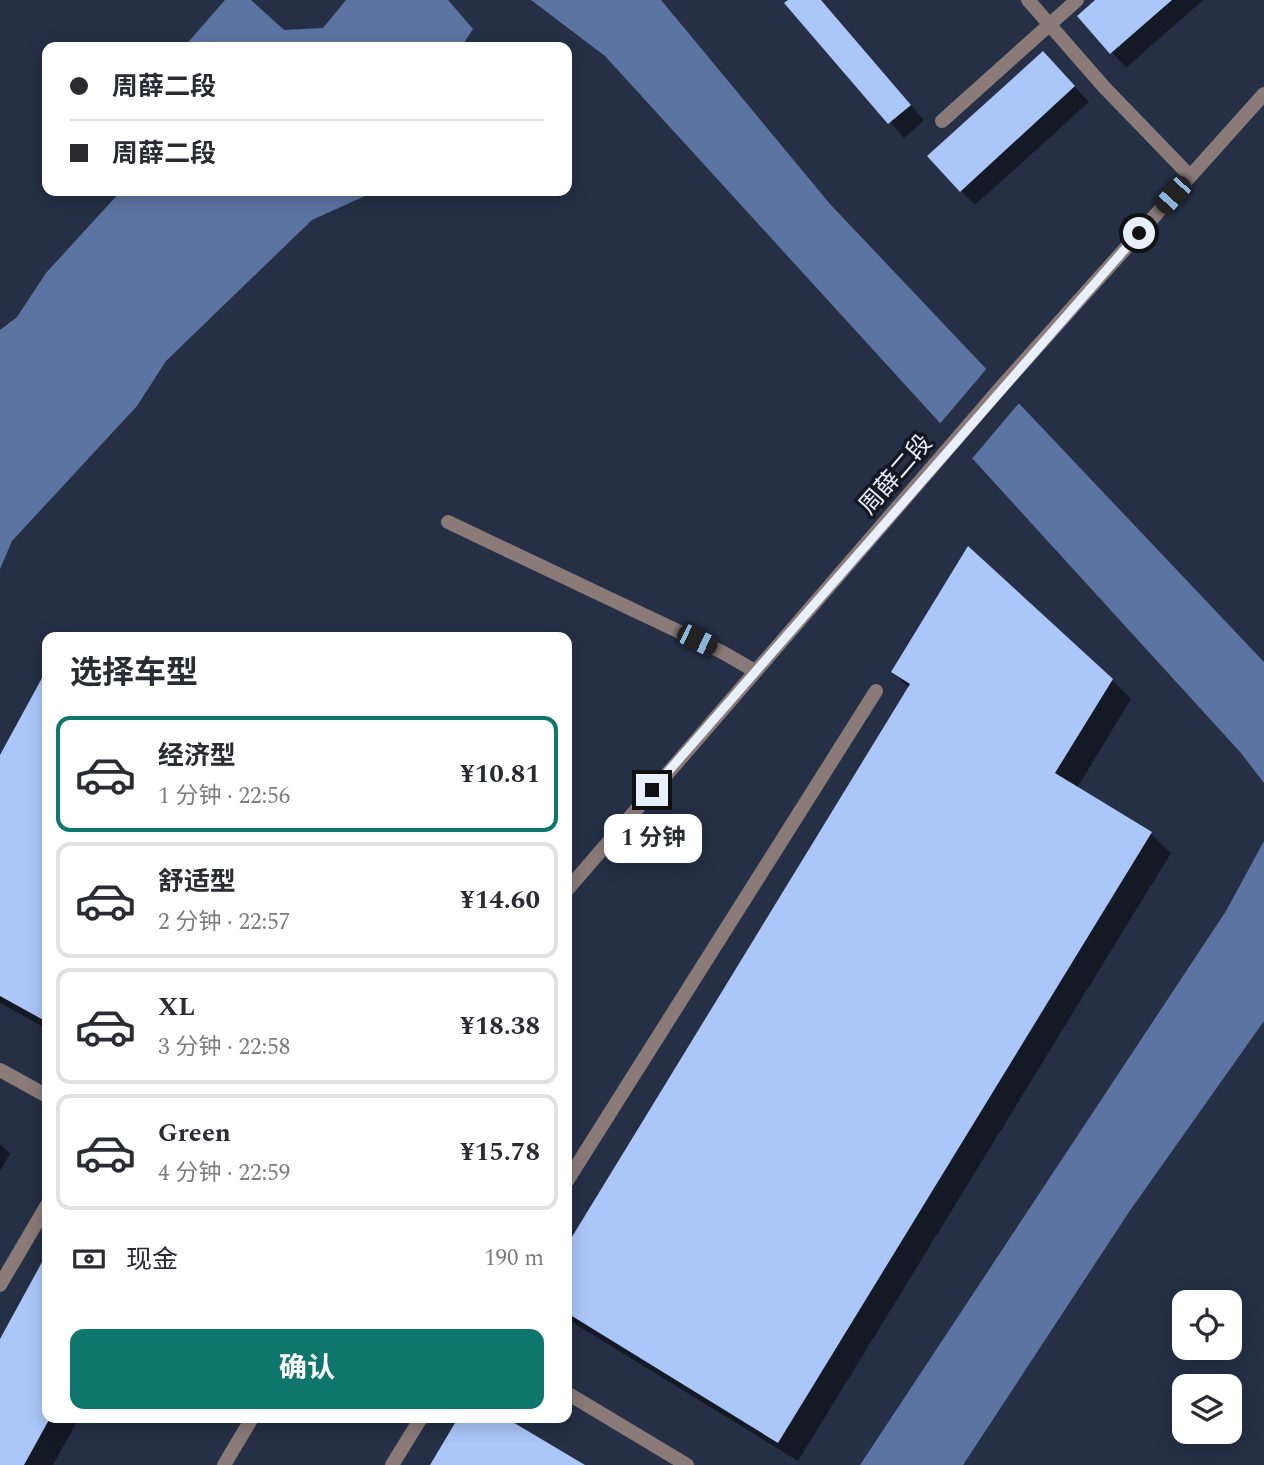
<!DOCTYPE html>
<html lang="zh">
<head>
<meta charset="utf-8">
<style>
  body { margin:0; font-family:Spectral,"Noto Sans SC",serif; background:#f2f2f3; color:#2b2b33; height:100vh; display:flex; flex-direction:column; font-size:26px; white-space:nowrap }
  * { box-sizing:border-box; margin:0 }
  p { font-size:23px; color:#7c7c81 }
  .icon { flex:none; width:38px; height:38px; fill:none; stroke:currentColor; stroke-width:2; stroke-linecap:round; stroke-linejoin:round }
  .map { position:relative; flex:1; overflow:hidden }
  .details { position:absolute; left:42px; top:632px; width:530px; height:791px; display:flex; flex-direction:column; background:#fff; border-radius:14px; box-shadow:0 4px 18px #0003 }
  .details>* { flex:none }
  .banner { position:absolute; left:42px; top:42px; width:530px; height:154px; border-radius:14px; box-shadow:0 4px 18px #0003; display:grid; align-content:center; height:154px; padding:0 28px; background:#fff }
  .controls { position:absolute; left:1172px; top:1290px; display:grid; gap:14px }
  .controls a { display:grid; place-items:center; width:70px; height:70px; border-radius:14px; background:#fff; box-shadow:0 4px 18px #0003; font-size:35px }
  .end { position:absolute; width:32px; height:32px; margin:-16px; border:9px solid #e8f0fe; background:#111; box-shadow:0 0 0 4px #111 }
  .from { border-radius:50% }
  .bubble { position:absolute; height:49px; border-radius:14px; background:#fff; box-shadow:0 4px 18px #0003; font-size:23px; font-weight:700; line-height:49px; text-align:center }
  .car { position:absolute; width:21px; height:42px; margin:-21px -10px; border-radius:9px; box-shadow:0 0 5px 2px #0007; background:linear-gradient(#222 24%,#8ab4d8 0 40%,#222 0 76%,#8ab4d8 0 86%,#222 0) }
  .banner b { display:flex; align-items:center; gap:24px; height:66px; font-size:26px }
  .banner b+b { border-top:2px solid #e1e1e2 }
  .banner i { width:18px; height:18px; background:#2b2b33 }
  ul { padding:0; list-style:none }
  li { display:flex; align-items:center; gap:21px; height:116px; margin:0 14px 10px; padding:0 14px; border:4px solid #e1e1e2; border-radius:14px }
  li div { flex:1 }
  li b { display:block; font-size:26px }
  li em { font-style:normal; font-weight:700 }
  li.selected { border-color:#0f766e }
  li>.icon { width:63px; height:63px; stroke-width:1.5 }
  h2 { padding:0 28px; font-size:32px; line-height:84px }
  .pay { display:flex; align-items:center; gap:18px; height:77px; padding:0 28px; font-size:26px }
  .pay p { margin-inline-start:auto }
  .primary-button { display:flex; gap:14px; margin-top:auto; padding:14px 28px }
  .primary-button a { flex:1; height:80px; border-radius:14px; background:#0f766e; color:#fff; font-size:28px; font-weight:700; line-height:80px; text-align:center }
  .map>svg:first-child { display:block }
  .water { fill:#5c74a2 }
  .pier { fill:#253046 }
  .shadow { fill:#0007 }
  .building { fill:#abc6f9 }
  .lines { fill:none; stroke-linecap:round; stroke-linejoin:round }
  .service { stroke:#8a7b78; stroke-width:14 }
  .tertiary { stroke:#8a7b78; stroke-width:14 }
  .route { stroke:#e8f0fe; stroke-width:9 }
  .labels { text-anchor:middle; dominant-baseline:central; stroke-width:7; stroke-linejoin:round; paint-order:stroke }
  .street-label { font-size:24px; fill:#e8f0fe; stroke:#131822 }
</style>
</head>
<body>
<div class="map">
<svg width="1264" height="1465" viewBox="0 0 1264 1465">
  <rect width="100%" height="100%" fill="#253046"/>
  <g class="water">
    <path d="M225,0H251L284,30L323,28L346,0H448L473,29L465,41L472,47H184Z"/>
    <path d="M531,0H661L830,204L1264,662V783L1241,753L605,56Z"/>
    <path d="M121,191H376L312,220L166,361L137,406L12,541L0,569V330L17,317L46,273Z"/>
    <path d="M1264,841V1021L1129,1212L963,1465H860L1226,911Z"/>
  </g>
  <path class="pier" d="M988,367L1020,402L970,461L938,426Z"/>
  <g class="shadow">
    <path d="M791,0H821L924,120L904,138L787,4Z"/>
    <path d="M1097,0H1203L1126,68L1079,16Z"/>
    <path d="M1057,67L1089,102L975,205L961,191Z"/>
    <path d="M893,672L1112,680L1131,699L1077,788L1151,834L1171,853L798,1461L567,1319V1249L910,689Z"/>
    <path d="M43,681L47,683V1029L0,1003V759Z"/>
    <path d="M0,1144L10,1154L0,1171Z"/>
    <path d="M47,1257V1418H79L53,1465H0V1343Z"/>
  </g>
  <g class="building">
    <path d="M788,0H821L911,105L888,124L784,3Z"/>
    <path d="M1095,0H1172L1110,54L1077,16Z"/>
    <path d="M1043,51L1075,86L960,192L927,156Z"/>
    <path d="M968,546L1113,679L1055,773L1152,832L778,1443L567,1313V1245L910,684L891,672Z"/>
    <path d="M42,678L47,681V1022L0,996V755Z"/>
    <path d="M47,1253V1418H50L24,1465H0V1339Z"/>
    <path d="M458,1418H506L585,1465H430Z"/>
  </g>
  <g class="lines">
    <g class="service">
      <path d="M1028,0L1104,87L1190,176"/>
      <path d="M942,121L1077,0"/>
      <path d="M448,522L722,652L755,671"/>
      <path d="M0,1070L47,1096"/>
      <path d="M567,1181L876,691"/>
      <path d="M0,1285L47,1205"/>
      <path d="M567,1393L687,1465"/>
      <path d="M392,1465L421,1418"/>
    </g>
    <g class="tertiary">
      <path d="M567,890L1003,385L1264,94"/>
      <path d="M224,1465L252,1418"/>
    </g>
  </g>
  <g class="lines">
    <path class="route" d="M652,790L1139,233"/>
  </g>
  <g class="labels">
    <g class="street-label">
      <text transform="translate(896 475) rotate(-49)">周薛二段</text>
    </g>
  </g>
</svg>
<div class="controls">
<a><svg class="icon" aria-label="locate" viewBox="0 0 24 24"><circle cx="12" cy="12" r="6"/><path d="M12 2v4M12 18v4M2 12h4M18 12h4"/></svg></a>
<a><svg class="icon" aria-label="layers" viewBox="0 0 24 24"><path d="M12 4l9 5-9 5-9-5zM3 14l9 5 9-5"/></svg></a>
</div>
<i class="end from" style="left:1139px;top:233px"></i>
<i class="end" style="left:652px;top:790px"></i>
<div class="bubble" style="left:604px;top:814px;width:98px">1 分钟</div>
<i class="car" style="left:1173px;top:195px;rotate:222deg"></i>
<i class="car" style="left:697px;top:640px;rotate:116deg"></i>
<div class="banner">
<b><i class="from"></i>周薛二段</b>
<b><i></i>周薛二段</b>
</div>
<section class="details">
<h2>选择车型</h2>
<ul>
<li class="selected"><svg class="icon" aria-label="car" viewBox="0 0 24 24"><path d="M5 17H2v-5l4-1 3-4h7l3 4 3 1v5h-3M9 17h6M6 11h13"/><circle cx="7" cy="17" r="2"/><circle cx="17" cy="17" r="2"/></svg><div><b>经济型</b><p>1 分钟 · 22:56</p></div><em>¥10.81</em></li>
<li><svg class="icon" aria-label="car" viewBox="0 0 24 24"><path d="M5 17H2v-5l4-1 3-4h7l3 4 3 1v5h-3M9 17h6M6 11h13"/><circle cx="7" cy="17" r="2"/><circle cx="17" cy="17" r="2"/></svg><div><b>舒适型</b><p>2 分钟 · 22:57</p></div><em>¥14.60</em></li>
<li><svg class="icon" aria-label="car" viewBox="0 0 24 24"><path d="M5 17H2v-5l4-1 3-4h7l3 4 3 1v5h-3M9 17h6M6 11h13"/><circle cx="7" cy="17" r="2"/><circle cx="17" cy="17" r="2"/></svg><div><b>XL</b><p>3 分钟 · 22:58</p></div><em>¥18.38</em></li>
<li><svg class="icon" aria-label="car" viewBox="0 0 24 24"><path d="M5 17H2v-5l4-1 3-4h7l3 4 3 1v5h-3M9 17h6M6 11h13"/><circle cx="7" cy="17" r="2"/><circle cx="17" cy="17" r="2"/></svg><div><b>Green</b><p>4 分钟 · 22:59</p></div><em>¥15.78</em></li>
</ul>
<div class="pay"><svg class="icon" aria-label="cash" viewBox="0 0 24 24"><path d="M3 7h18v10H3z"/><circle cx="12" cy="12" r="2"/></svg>现金<p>190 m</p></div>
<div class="primary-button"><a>确认</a></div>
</section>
</div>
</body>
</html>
